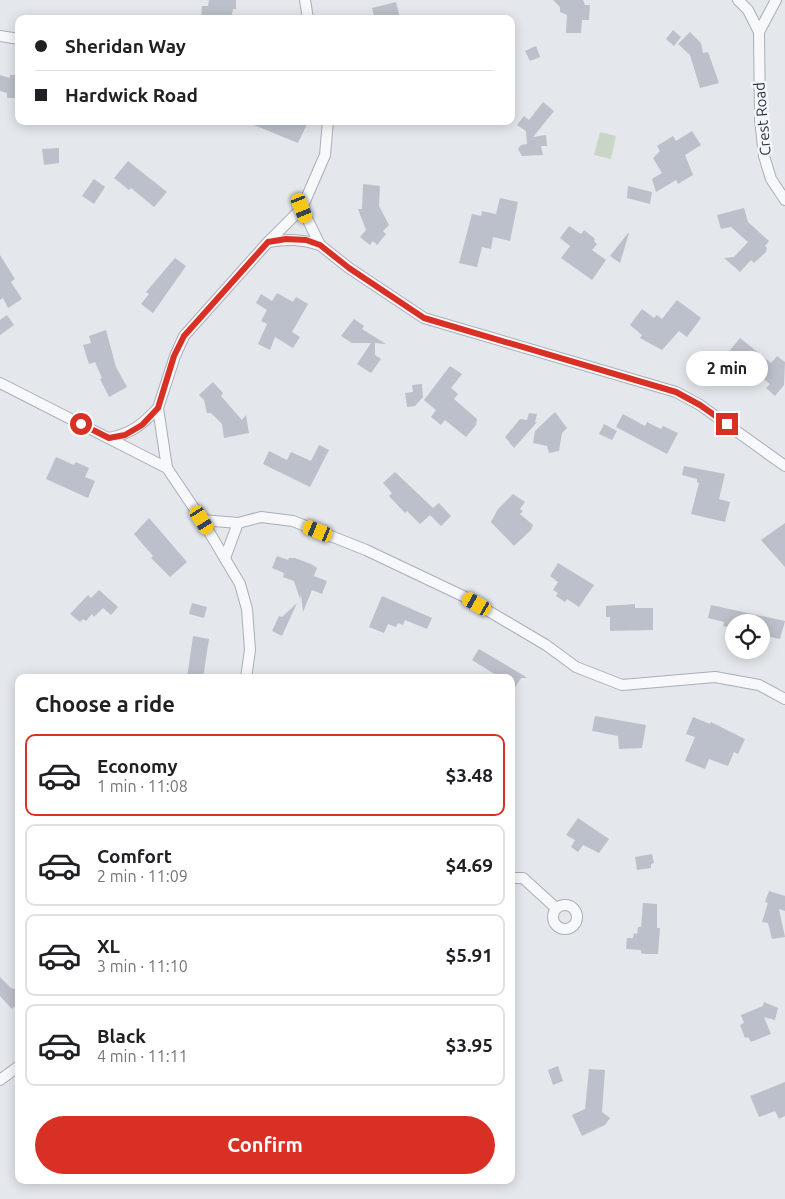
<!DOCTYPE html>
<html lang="en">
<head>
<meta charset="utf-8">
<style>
  body { margin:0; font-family:Ubuntu,sans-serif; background:#f2f2f2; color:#202124; height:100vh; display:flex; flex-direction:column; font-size:19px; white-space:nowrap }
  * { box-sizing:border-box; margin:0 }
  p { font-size:16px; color:#757577 }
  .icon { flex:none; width:28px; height:28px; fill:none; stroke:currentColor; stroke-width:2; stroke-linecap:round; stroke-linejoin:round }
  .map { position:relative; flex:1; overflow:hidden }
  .drawer { position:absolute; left:15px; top:674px; width:500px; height:510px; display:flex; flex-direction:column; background:#fff; border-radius:10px; box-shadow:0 2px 12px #0003 }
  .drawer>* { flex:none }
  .hud { position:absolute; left:15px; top:15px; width:500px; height:110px; border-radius:10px; box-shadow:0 2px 12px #0003; display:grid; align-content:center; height:110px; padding:0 20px; background:#fff }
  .fabs { position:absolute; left:725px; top:614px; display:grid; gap:10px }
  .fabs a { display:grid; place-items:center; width:45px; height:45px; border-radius:50%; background:#fff; box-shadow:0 2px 12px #0003; font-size:25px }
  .end { position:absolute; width:22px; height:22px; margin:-11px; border:6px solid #d93025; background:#fff; box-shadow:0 0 0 2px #fff }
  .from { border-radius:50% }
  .bubble { position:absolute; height:35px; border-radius:18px; background:#fff; box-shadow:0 2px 12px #0003; font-size:16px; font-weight:600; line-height:35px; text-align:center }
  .car { position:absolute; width:15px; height:30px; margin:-15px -8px; border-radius:6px; box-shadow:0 0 4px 1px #0007; background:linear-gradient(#f5c518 24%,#345 0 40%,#f5c518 0 76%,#345 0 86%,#f5c518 0) }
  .hud b { display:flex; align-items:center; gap:18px; height:48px; font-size:19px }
  .hud b+b { border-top:1px solid #e0e0e0 }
  .hud i { width:12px; height:12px; background:#202124 }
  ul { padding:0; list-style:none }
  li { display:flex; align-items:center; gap:15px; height:82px; margin:0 10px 8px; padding:0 10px; border:2px solid #e0e0e0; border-radius:10px }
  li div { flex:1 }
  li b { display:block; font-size:19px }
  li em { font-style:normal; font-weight:600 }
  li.selected { border-color:#d93025 }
  li>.icon { width:45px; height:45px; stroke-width:1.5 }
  h2 { padding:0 20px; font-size:22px; line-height:60px }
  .primary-button { display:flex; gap:10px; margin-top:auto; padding:10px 20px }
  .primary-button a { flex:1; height:58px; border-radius:30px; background:#d93025; color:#fff; font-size:20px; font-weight:600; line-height:58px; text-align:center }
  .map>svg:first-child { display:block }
  .green { fill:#c9d6c5 }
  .building { fill:#bbc0ca }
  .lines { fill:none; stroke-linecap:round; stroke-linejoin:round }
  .street-casing { stroke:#a9aeb7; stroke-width:12 }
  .street { stroke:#f7f8fa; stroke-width:10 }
  .route { stroke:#d93025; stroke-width:6 }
  .labels { text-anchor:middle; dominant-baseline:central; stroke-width:5; stroke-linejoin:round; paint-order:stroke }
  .street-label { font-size:15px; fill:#2b3445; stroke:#f4f6f9 }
</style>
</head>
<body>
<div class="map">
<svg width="785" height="1199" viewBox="0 0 785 1199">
  <rect width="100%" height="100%" fill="#e4e7ec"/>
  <path class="green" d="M600,132L616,136L611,159L594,155Z"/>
  <g class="building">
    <path d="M209,0H236V9H233L231,19H201L202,6H208Z"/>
    <path d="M553,0H583L585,5H590L589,20H582L581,33H566L567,15L560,12V7Z"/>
    <path d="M396,2L400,19H375L372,8Z"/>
    <path d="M673,30L681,37L674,46L666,39Z"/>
    <path d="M690,32L701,43L703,53L708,52L719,83L700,88L690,55L678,44Z"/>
    <path d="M536,46L540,57L530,61L525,51Z"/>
    <path d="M0,75L10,78V75H19L17,98H7V93L0,91Z"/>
    <path d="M543,102L554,111L533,137L546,135L547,146H541L543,155L522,156L518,149L521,145L527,144L526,131L517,125L524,116L529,120Z"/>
    <path d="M244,121H301L307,124L298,143Z"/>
    <path d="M692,131L701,145L685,155L693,175L678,184L676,180L656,192L652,179L662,173L653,158L660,151L657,146L673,136L676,141Z"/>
    <path d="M59,148V163L44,165L42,149Z"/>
    <path d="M128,161L167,192L154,207L131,188L129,190L114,178Z"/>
    <path d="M94,179L105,187L94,204L82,196Z"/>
    <path d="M363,184L380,186L379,206L389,225L383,231L386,234L377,245L373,241L370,245L360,237L366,230L358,209H362Z"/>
    <path d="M628,186L652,192L650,204L627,198Z"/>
    <path d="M500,198L518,202L510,241L493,237L491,249L482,247L477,267L459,263L472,214L481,216L482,211L496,214Z"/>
    <path d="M744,208L748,222L769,241L765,246L767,248L766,252L754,263L751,260L740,272L724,258L734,257L748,242L731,227L721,229L717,215Z"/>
    <path d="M569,226L581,234L584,230L595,239L594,241L597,244L592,250L606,260L592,280L561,258L570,246L560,238Z"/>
    <path d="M628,233H629L620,263L610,256Z"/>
    <path d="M0,255L15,279L11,282L22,299L8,308L3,298L0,300Z"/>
    <path d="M175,258L186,266L153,313L141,304L149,294L146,292Z"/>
    <path d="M277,293L293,302L296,297L308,304L292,332L300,337L293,348L275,337L270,350L258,344L267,324L261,321L267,310L256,303L261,294L272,301Z"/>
    <path d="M677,300L701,318L687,337L679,331L662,350L640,338L642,335L630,325L642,309L654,318L657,315L662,319Z"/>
    <path d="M7,315L14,325L0,335V320Z"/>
    <path d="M354,319L364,326L362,329L386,344L375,343V355L381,359L371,373L357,364L371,343H352L341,336Z"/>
    <path d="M106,330L116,367L127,387L109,397L100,379L102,378L95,362L89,364L83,345L91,343L89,336Z"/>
    <path d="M740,338L771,363L777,356L785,362L784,385L775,396L766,388L770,384L741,361L738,364L727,354Z"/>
    <path d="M450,366L462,374L451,388L458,394L454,399L477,419L476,425L466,437L445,420L441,425L431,417L436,410L424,400Z"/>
    <path d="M213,382L223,393L221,396L242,420L246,415L249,433L224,438L222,424L211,413H207L204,400L199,395Z"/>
    <path d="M422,384L423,397L415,406L407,407L405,393L413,392L412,385Z"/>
    <path d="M555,412L567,428L562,433L559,451L549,453L547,446L533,443L535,431Z"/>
    <path d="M529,413L537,414L535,422H537L514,448L505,437L520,419L527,420Z"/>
    <path d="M623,414L645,426L647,422L661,429L663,426L678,433L667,454L616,427Z"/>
    <path d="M604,424L617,431L612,440L599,434Z"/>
    <path d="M319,445L329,450L310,487L263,464L269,451L287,460L291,452L311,461Z"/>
    <path d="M56,457L74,465L76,462L89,468L85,477L95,481L88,498L46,479Z"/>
    <path d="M684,466L725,474L719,499L730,502L725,522L691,514L699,483L697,482V479L682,475Z"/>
    <path d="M395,472L433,508L439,503L451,516L441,526L430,515L420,524L407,511L405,513L389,496L392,493L383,483Z"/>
    <path d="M513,494L525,502L520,509L523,511L520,514L533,525L531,530L514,546L491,522L498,509Z"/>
    <path d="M149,518L187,562L170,577L151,558L153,556L134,534Z"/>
    <path d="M785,523V567L761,540Z"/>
    <path d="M277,556L288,560L289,558H295L311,564L317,568L314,576L327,581L322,594L312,590L303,612L301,594L300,599L294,581L283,577L284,573L272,568Z"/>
    <path d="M558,563L594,585L579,607L567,599L565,602L556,596L558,593L553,590L558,582L550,576Z"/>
    <path d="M99,590L118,607L111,615L103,608L94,617L92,614L86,621L83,619L80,622L70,614L88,595L91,598Z"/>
    <path d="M382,596L432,618L427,629L405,620L403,625L398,623L396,627L388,624L384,633L369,627Z"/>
    <path d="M192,603L207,607L204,618L189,614Z"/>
    <path d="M297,603L282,636L272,631L279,616L282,617Z"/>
    <path d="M635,604V608H653V630L610,631V617H606V606Z"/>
    <path d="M711,605L785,621L780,639L761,635V622H734V628L723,626L724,622L708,618Z"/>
    <path d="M193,636L209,639L203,678H187Z"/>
    <path d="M479,649L523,675L527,678H521L511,694V678H501L472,660Z"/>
    <path d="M595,716L646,725L642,748L619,749L618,736L592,731Z"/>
    <path d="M693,717L710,724L711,722L745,739L738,754L734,752L728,766L709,759L705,769L685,761L695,737L686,734Z"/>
    <path d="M578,818L609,839L599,853L583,845L578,852L571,847L575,840L566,835Z"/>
    <path d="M652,854L654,863L651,864V868L637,870L635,857Z"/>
    <path d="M769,891L785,896V911L779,909L785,937L772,939L768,923L762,922L768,903L765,902Z"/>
    <path d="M643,903L657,904V928H660L658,954H645L641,953V950L626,949L627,938H633L634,933L637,934L638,927H641Z"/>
    <path d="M0,977L11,988L19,990V1002L12,1009L0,996Z"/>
    <path d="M764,1002L778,1008L775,1020L764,1017L771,1034L751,1042L748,1037L745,1038L740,1025L744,1023L741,1015L763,1006Z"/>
    <path d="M558,1066L563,1081L553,1085L548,1070Z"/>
    <path d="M589,1069L605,1070L602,1112L610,1118L605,1125L582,1136L572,1115L585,1109Z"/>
    <path d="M785,1082V1116L779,1119L775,1111L759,1117L750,1096Z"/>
  </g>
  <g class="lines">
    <g class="street-casing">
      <g id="street">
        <path d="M305,0L308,19"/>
        <path d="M738,0L748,10L759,32"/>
        <path d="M776,0L759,32L760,119L764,156L771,179L785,200"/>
        <path d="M0,36L19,39"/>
        <path d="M302,208L320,245L349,268L424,318L676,392L700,405L785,466"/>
        <path d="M268,242C287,239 302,239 320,245"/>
        <path d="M0,383L167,468"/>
        <path d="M109,438C131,434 143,424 158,408"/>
        <path d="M202,520L238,523L261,517L293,521L366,550L463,596L546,645L576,667L622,685L715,677L759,685L785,699"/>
        <path d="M225,558L238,523"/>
        <path d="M246,678L250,650L247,609L240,584L202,520L167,468L158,408L175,356L184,336L268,242L302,208L325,155L328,121"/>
        <path d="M511,878H523L556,908"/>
        <circle cx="565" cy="917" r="12"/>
        <path d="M0,1080L19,1066"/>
      </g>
    </g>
    <use href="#street" class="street"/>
  </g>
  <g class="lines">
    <path class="route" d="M81,424L109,438L125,435L142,425L158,408L174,356L184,336L268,242L286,239L306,240L320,245L349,268L424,318L676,392L700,405L727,424"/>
  </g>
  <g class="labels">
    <g class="street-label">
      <text transform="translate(762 119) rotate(-95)">Crest Road</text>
    </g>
  </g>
</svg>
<div class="fabs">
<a><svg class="icon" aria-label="locate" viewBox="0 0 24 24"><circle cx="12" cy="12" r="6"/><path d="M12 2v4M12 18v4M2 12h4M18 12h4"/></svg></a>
</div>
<i class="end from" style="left:81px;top:424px"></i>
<i class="end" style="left:727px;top:424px"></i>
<div class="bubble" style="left:686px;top:351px;width:82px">2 min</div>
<i class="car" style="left:302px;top:208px;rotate:158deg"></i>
<i class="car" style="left:202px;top:520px;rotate:148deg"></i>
<i class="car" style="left:318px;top:531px;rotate:292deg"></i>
<i class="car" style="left:477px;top:604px;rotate:300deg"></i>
<div class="hud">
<b><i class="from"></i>Sheridan Way</b>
<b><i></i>Hardwick Road</b>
</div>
<section class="drawer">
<h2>Choose a ride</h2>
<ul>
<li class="selected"><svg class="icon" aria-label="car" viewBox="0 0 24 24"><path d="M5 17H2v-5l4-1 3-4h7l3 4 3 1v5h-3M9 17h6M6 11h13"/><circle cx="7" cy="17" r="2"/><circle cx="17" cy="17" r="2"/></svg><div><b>Economy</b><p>1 min · 11:08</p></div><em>$3.48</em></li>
<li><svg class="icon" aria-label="car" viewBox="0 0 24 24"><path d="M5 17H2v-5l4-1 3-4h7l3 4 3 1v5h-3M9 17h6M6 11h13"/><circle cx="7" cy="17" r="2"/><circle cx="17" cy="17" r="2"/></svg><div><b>Comfort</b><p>2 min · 11:09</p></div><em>$4.69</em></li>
<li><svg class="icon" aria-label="car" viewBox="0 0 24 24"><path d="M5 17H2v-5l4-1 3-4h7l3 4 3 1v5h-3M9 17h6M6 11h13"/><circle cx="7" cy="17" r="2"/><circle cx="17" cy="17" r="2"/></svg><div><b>XL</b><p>3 min · 11:10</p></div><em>$5.91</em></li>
<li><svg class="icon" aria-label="car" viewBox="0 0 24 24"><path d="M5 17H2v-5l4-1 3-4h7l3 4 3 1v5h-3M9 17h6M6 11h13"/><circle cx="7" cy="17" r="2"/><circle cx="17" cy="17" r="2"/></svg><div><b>Black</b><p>4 min · 11:11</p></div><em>$3.95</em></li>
</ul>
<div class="primary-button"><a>Confirm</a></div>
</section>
</div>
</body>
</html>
